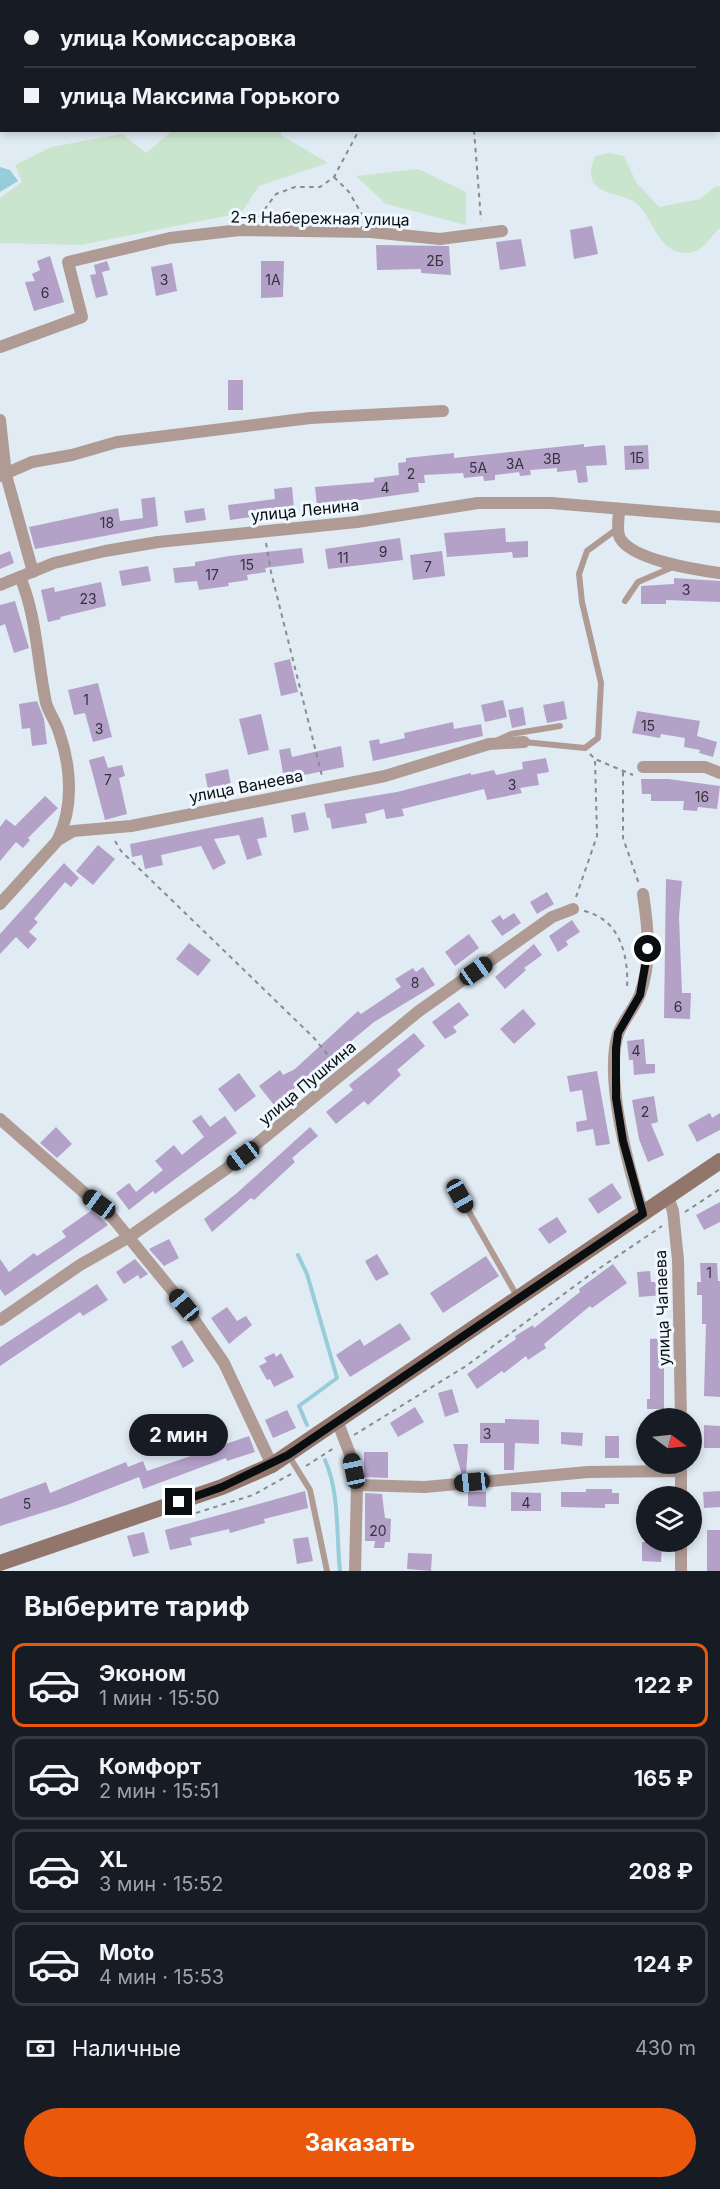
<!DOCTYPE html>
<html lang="ru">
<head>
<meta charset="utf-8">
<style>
  body { margin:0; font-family:Inter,sans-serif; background:#20242c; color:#f1f3f6; height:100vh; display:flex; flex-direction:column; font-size:22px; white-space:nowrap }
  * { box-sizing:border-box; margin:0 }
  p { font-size:20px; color:#9ea1a6 }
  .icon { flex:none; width:33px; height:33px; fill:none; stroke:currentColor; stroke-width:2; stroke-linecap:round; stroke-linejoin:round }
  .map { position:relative; height:1571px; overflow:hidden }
  .sheet { display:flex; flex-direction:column; background:#171b24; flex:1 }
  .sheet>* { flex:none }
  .hud { position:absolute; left:0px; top:0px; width:720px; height:132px; box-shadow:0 3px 9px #0003; display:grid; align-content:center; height:132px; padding:0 24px; background:#171b24 }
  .needle { width:39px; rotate:105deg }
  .fabs { position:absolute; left:636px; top:1408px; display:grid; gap:12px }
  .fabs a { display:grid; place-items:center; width:66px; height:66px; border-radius:50%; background:#171b24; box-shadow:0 3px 9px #0003; font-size:30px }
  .end { position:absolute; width:27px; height:27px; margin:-14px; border:8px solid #0a0e10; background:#fff; box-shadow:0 0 0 3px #fff }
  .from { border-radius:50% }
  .bubble { position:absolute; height:42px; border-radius:21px; background:#171b24; box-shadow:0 3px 9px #0003; font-size:20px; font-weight:700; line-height:42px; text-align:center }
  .car { position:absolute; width:18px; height:36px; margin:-18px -9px; border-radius:8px; box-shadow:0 0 4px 2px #0007; background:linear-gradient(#222 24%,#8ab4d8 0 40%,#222 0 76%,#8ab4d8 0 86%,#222 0) }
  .hud b { display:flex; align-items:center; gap:21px; height:57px; font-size:22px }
  .hud b+b { border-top:2px solid #363941 }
  .hud i { width:15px; height:15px; background:#f1f3f6 }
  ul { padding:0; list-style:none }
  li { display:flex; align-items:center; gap:18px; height:84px; margin:0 12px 9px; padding:0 12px; border:3px solid #363941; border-radius:12px }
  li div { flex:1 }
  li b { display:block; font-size:22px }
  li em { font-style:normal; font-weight:700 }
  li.selected { border-color:#ea580c }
  li>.icon { width:54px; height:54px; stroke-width:1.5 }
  h2 { padding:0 24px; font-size:27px; line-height:72px }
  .pay { display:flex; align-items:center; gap:15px; height:66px; padding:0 24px; font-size:22px }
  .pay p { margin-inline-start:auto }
  .primary-button { display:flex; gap:12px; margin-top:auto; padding:12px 24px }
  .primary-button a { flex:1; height:69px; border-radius:36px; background:#ea580c; color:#fff; font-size:24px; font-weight:700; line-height:69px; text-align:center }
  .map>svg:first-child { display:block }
  .green { fill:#cae5ce }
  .water { fill:#97cdd9 }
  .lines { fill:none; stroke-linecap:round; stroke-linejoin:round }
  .stream { stroke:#97cdd9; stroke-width:4 }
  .building { fill:#b3a1c8 }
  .path { stroke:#858d93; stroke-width:2; stroke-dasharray:4.5 4.5; stroke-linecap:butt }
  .lane { stroke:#b09b94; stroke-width:6 }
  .street { stroke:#b09b94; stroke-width:12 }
  .secondary { stroke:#92766b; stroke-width:16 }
  .route { stroke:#0a0e10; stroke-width:8 }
  .labels { text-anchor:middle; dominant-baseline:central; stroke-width:6; stroke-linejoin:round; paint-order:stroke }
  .number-label { font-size:14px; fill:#34333e }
  .street-label { font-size:16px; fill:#0a0e10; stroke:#f0f8ff }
</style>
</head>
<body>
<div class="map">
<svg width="720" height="1571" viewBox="0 0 720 1571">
  <rect width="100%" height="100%" fill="#e1ebf4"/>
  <g class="green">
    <path d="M0,0H338L2,2L0,97Z"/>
    <path d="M173,130L281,131V135L328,163L259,186L241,213L81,245L0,243V198L22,182L15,165L51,147L122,134L146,153Z"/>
    <path d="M610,153L624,156L636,182L659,207L700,199L715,187L720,186V228C710,237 703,252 688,253C657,254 654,218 636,203C624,194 604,196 594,183C588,174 592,165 595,156Z"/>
    <path d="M418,169L466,192V225L386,204L356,176Z"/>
  </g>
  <path class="water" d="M0,167L10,170L18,181L0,192Z"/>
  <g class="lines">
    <g class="stream">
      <path d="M298,1255L307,1274L337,1378L299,1406L307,1425"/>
      <path d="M325,1460C340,1494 336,1534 340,1571"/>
    </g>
  </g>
  <g class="building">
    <path d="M592,226L598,254L574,259L570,230Z"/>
    <path d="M521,239L526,266L500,270L496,242Z"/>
    <path d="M376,245L449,246L451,275L421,273V269L377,270Z"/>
    <path d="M50,256L64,302L34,311L25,282L35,281L32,274L40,270L37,261Z"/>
    <path d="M107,261L110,270L102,272L108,295L96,298L90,275L96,274L94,265Z"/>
    <path d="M261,261H284L283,297L261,298Z"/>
    <path d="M172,263L177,291L156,296L151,267Z"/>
    <rect x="228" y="380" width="15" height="30"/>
    <path d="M584,444V447L605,445L607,465L586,466L588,482L578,483L576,470L557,472V468L530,470L531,475L520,476L519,472L495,475V480L484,481L483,476L464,478L463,473L424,475L425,483H418L419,492L317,506L315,487L374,482V478L399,475L398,463L406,462V458L454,453V458Z"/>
    <path d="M648,445L649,469L625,470L624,446Z"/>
    <path d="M292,487L294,508L258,512V516L230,520L228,505L275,499L274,489Z"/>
    <path d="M155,497L158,526L35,549L29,527L118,508L120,521L143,518L141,499Z"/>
    <path d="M204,508L206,520L186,523L184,511Z"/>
    <path d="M505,528L506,542L528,541V557L513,558L512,552L447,557L444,533Z"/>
    <path d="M400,538L403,560L328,569L325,549Z"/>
    <path d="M302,548L304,563L265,568L266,572L247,575L248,580L228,583L229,586L199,590L197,581L175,583L173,568L195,566V562L229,556Z"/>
    <path d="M10,551L14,563L0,569V555Z"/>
    <path d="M442,551L445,576L413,580L410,555Z"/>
    <path d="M148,566L151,581L122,586L119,571Z"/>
    <path d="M674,578L720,581V602L666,600V604H641V586L674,584Z"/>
    <path d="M101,582L106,606L60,617L61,619L48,622L41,590L54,587L55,592Z"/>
    <path d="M15,601L29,648L14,653L5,624L0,626V605Z"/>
    <path d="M290,659L298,692L281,696L274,663Z"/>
    <path d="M98,683L112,737L93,742L85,713L74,715L68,690Z"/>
    <path d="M503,700L507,717L485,722L481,705Z"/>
    <path d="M37,701L44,719L47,744L32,746L30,728L22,729L19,704Z"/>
    <path d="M564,701L567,719L547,723L543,705Z"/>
    <path d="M523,707L526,725L512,728L508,710Z"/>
    <path d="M637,711L700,721L697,736L717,742L713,757L699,753L700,750L684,747L685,738L661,734L660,738L632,733Z"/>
    <path d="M261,714L269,750L248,755L239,719Z"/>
    <path d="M453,722L454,729L481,724L483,736L373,761L369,741L379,739L380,744L405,738L404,733Z"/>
    <path d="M341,746L344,767L284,779L279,750L290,748L292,757Z"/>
    <path d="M104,756L108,768L122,765L125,776L119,778L127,814L105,820L89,760Z"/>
    <path d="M546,758L549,772L537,774L539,785L520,788L522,793L487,800L484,789L402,809L404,816L386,819L384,809L365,814L367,823L332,829L330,818H327L324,804L397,792L471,773V775L494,770L496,775L523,769L522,762Z"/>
    <path d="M228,769L232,790L209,795L205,774Z"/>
    <path d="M641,779H668L720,786L717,809L698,807L697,811L683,810L684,801H651V794H642Z"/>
    <path d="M45,796L58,808L28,838L30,840L23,848L16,842L0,861V827L6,819L15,826Z"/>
    <path d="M305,812L309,830L294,833L291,815Z"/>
    <path d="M263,817L267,837L257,839L262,855L247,860L239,835L214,839L226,863L213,870L201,846L161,855L163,865L145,869L142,855L132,857L130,844Z"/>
    <path d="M98,845L115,859L93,885L76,871Z"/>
    <path d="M64,863L79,878L71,887L65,882L34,919L38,922L29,932L37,939L28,949L16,937L0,954V934Z"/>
    <path d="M666,879L682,881L679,917L682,993H691L690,1019L664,1018Z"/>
    <path d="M547,892L554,904L537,914L530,902Z"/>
    <path d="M514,913L521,923L502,936L491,921L500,915L503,920Z"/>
    <path d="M572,920L580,932L566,941L568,945L558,952L549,936Z"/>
    <path d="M469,934L479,948L455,966L445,952Z"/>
    <path d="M189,943L211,960L198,976L176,959Z"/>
    <path d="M534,944L542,955L524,968L526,970L505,989L495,977Z"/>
    <path d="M423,967L435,985L374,1022L274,1105L259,1086L280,1070L283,1075L295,1069L358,1011L361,1014L401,987L395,979L413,968L416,972Z"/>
    <path d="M459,1002L469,1015L453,1027L457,1032L445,1039L432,1022Z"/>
    <path d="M523,1009L536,1024L514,1044L500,1029Z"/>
    <path d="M414,1033L425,1046L397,1070L401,1075L368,1105L364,1101L336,1124L326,1112L353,1090L349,1085Z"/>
    <path d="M644,1039L646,1064H655V1073L634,1075L633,1060H629L627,1041Z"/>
    <path d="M597,1071L610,1144L596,1146L593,1129L577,1132L576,1122L587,1120L582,1090L570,1092L567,1076Z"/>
    <path d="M239,1073L256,1096L235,1112L218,1089Z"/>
    <path d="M654,1096L658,1122L651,1124L664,1155L648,1162L639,1139L632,1100Z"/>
    <path d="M710,1113L712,1118L720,1113V1130L697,1142L688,1125Z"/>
    <path d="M201,1115L210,1127L225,1116L237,1133L155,1194L153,1191L129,1210L116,1193L129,1183L136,1192L163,1170L155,1161L174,1145L182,1155L204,1137L192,1121Z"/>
    <path d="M56,1127L72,1144L57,1158L40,1143Z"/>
    <path d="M310,1127L318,1136L292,1158L295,1162L254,1200L251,1198L212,1232L204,1219L237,1193Z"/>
    <path d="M612,1183L622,1198L598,1214L588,1199Z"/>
    <path d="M720,1202V1222L704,1230L696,1215Z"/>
    <path d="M92,1210L108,1225L5,1296L0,1289V1259L9,1272L34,1253L37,1256L66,1237L62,1231Z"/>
    <path d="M557,1217L567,1232L549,1244L538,1229Z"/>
    <path d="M169,1239L179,1258L164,1266L149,1249Z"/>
    <path d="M377,1254L389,1274L376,1281L365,1261Z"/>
    <path d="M486,1256L499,1276L443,1313L430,1293Z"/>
    <path d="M135,1259L148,1274L140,1279L138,1275L124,1284L116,1272Z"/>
    <path d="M700,1263H717L718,1281H720V1397L704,1396L706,1324H702V1295H697V1282H701Z"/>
    <path d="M613,1264L627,1283L592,1308L590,1306L544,1344L546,1348L528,1360L526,1356L504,1373L502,1371L477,1389L467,1374L516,1339L515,1336L533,1325L534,1328L580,1292L579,1289Z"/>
    <path d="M650,1271L651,1282H662L663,1295L639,1297L637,1272Z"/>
    <path d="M97,1284L108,1300L83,1316L80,1312L0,1366V1347Z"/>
    <path d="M227,1307L237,1321L246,1316L252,1325L229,1344L211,1318Z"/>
    <path d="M400,1323L411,1339L350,1377L336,1355L360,1339L364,1346Z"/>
    <path d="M664,1338V1409H647V1399H650V1339Z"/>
    <path d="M182,1340L194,1361L183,1368L171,1347Z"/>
    <path d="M274,1353L276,1357L281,1353L294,1377L274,1387L270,1379L267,1380L259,1366L267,1362L264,1358Z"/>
    <path d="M452,1389L459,1412L445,1417L438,1393Z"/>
    <path d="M415,1407L424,1422L398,1437L390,1423Z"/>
    <path d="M287,1410L296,1428L273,1438L265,1420Z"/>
    <path d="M505,1419L539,1420V1444L515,1443L514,1470H504V1443H480V1423H505Z"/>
    <path d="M704,1425L720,1426V1448H704Z"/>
    <path d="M561,1432L583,1433L582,1446L561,1444Z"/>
    <path d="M249,1436L255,1452L227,1461L226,1458L143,1489L139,1477L67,1505L0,1526V1499L46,1482L50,1493L126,1462L128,1467L143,1461L147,1471Z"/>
    <rect x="605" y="1436" width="14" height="22"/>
    <path d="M453,1444H468L466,1475H462Z"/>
    <path d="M364,1452H388V1478L364,1477Z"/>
    <path d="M586,1489H612V1493H619V1504H605V1508L561,1507V1492H586Z"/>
    <path d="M305,1491L308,1508L264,1519L265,1523L230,1533L229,1529L190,1538L192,1545L170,1550L165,1530Z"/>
    <path d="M720,1491V1507L704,1508L703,1492Z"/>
    <path d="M468,1492H486V1507L468,1506Z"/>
    <path d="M511,1492L541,1493V1511H511Z"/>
    <path d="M365,1493L382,1494L385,1518L391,1519L390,1542H385L384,1548H374L375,1541H365Z"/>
    <rect x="707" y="1530" width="13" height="41"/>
    <path d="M144,1532L149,1553L133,1557L127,1536Z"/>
    <path d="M308,1537L313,1561L297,1564L293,1539Z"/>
    <path d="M642,1542H662L661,1562L642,1561Z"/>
    <path d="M408,1553L432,1554L431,1571L407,1569Z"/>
  </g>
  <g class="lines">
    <g class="path">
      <path d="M308,2L309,0"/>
      <path d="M474,130L481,220"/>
      <path d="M334,177L349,192L364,218"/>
      <path d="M259,217L276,194L295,187H320L334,177L359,130"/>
      <path d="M266,543L271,572L322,776"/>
      <path d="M590,754L595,759L633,775"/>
      <path d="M623,772V838L639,884"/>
      <path d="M115,841L121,851L244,970L314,1038L336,1065"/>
      <path d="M576,897L597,836L595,759"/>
      <path d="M584,911C620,919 629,956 627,989"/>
      <path d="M685,1212L720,1189"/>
      <path d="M354,1435L466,1366L591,1274L662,1226"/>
      <path d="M306,1466L334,1448"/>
      <path d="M196,1513L253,1495L291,1474"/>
    </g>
    <g class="lane">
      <path d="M625,601L638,582L673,567"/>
      <path d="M498,740L511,734L560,726"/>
      <path d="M524,742L585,748L598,738L601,683L582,602L579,574L587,551L617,529"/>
      <path d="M460,1196L517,1296"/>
      <path d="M289,1456L310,1490L327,1571"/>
    </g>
    <g class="street">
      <path d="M0,347L82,317L68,262L170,238L240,230L371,232L440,239L502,231"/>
      <path d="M0,420L6,475L33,572"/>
      <path d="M0,476L32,462L72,455L117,442L310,418L443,411"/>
      <path d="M619,510C619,519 616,530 620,538C632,560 697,570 720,573"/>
      <path d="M20,577C37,617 37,660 46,703C49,713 56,722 59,732C71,766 74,806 58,839"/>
      <path d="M0,585L54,563L105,551L158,542L357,522L478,503H551L720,517"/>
      <path d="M643,767H705L720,773"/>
      <path d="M643,894C648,927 652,962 640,994C635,1008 623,1020 618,1034C604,1078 629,1170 643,1214"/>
      <path d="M0,904L58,840L73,831L131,826L385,776L489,744L524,742"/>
      <path d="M0,1119L112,1217L184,1305L224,1363L272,1465"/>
      <path d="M668,1197L673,1211L678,1260L681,1419"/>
      <path d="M0,1320L80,1265L129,1237L226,1169L419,1011L552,917L573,909"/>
      <path d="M338,1423L351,1457L357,1485L355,1571"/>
      <path d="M681,1465V1497"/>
      <path d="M357,1485L425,1487L588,1472L681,1471"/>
      <path d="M681,1542V1571"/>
    </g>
    <g class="secondary">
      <path d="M416,2L423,0"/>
      <path d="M0,111H2"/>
      <path d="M0,1563L222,1487L272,1465L720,1161"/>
    </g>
  </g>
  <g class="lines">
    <path class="route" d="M179,1502L222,1487L288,1455L643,1214L623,1141L616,1098V1048L618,1033L640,995L648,949"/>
  </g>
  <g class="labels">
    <g class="number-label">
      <text x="435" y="260">2Б</text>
      <text x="164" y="279">3</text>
      <text x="273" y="279">1А</text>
      <text x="45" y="292">6</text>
      <text x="637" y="457">1Б</text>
      <text x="552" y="458">3В</text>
      <text x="515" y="463">3А</text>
      <text x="478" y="467">5А</text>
      <text x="411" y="473">2</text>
      <text x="385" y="487">4</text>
      <text x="107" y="522">18</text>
      <text x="383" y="551">9</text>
      <text x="343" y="557">11</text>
      <text x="247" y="564">15</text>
      <text x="428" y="566">7</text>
      <text x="212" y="574">17</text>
      <text x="686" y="589">3</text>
      <text x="88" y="598">23</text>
      <text x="86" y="699">1</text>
      <text x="648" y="725">15</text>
      <text x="99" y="728">3</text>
      <text x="108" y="779">7</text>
      <text x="512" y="784">3</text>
      <text x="702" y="796">16</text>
      <text x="415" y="982">8</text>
      <text x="678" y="1006">6</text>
      <text x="636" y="1050">4</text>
      <text x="645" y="1111">2</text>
      <text x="709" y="1272">1</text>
      <text x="487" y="1433">3</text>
      <text x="526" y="1502">4</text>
      <text x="27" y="1503">5</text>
      <text x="378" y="1530">20</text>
    </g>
    <g class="street-label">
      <text transform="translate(320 218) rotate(1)">2-я Набережная улица</text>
      <text transform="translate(305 510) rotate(-6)">улица Ленина</text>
      <text transform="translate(246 786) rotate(-11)">улица Ванеева</text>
      <text transform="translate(307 1083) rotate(-40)">улица Пушкина</text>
      <text transform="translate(662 1308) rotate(-92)">улица Чапаева</text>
    </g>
  </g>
</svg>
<div class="fabs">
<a><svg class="needle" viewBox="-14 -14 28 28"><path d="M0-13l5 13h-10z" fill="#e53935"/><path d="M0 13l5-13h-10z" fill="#9ea1a6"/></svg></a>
<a><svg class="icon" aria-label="layers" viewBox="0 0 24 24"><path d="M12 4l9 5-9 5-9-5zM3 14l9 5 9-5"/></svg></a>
</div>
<i class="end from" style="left:648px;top:949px"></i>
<i class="end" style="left:179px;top:1502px"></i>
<div class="bubble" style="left:129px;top:1414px;width:99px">2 мин</div>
<i class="car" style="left:476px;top:971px;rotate:55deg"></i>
<i class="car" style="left:243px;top:1156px;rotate:233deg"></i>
<i class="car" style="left:460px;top:1196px;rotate:151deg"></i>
<i class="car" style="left:99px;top:1204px;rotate:306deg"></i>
<i class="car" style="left:184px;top:1305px;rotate:320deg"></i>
<i class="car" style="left:354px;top:1471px;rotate:348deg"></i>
<i class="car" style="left:472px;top:1482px;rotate:264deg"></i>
<div class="hud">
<b><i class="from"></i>улица Комиссаровка</b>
<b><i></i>улица Максима Горького</b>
</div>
</div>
<section class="sheet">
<h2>Выберите тариф</h2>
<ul>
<li class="selected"><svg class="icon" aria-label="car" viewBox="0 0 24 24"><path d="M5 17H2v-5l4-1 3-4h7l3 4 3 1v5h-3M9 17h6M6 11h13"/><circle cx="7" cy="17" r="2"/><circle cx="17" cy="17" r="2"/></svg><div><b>Эконом</b><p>1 мин · 15:50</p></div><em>122 ₽</em></li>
<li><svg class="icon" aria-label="car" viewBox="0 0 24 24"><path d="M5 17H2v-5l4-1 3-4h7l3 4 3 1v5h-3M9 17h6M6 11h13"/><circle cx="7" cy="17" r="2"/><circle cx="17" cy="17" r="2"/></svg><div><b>Комфорт</b><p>2 мин · 15:51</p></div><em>165 ₽</em></li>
<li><svg class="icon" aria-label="car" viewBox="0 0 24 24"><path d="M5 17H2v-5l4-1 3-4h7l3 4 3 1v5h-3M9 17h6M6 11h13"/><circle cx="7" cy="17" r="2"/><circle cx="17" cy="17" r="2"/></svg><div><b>XL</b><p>3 мин · 15:52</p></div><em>208 ₽</em></li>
<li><svg class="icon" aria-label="car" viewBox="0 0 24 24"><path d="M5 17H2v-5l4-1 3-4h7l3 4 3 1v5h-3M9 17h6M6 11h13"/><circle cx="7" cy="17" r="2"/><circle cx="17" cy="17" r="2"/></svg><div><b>Moto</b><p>4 мин · 15:53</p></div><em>124 ₽</em></li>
</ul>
<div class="pay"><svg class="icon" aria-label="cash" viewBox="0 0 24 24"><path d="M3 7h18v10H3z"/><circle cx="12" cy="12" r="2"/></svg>Наличные<p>430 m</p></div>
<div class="primary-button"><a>Заказать</a></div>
</section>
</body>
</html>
